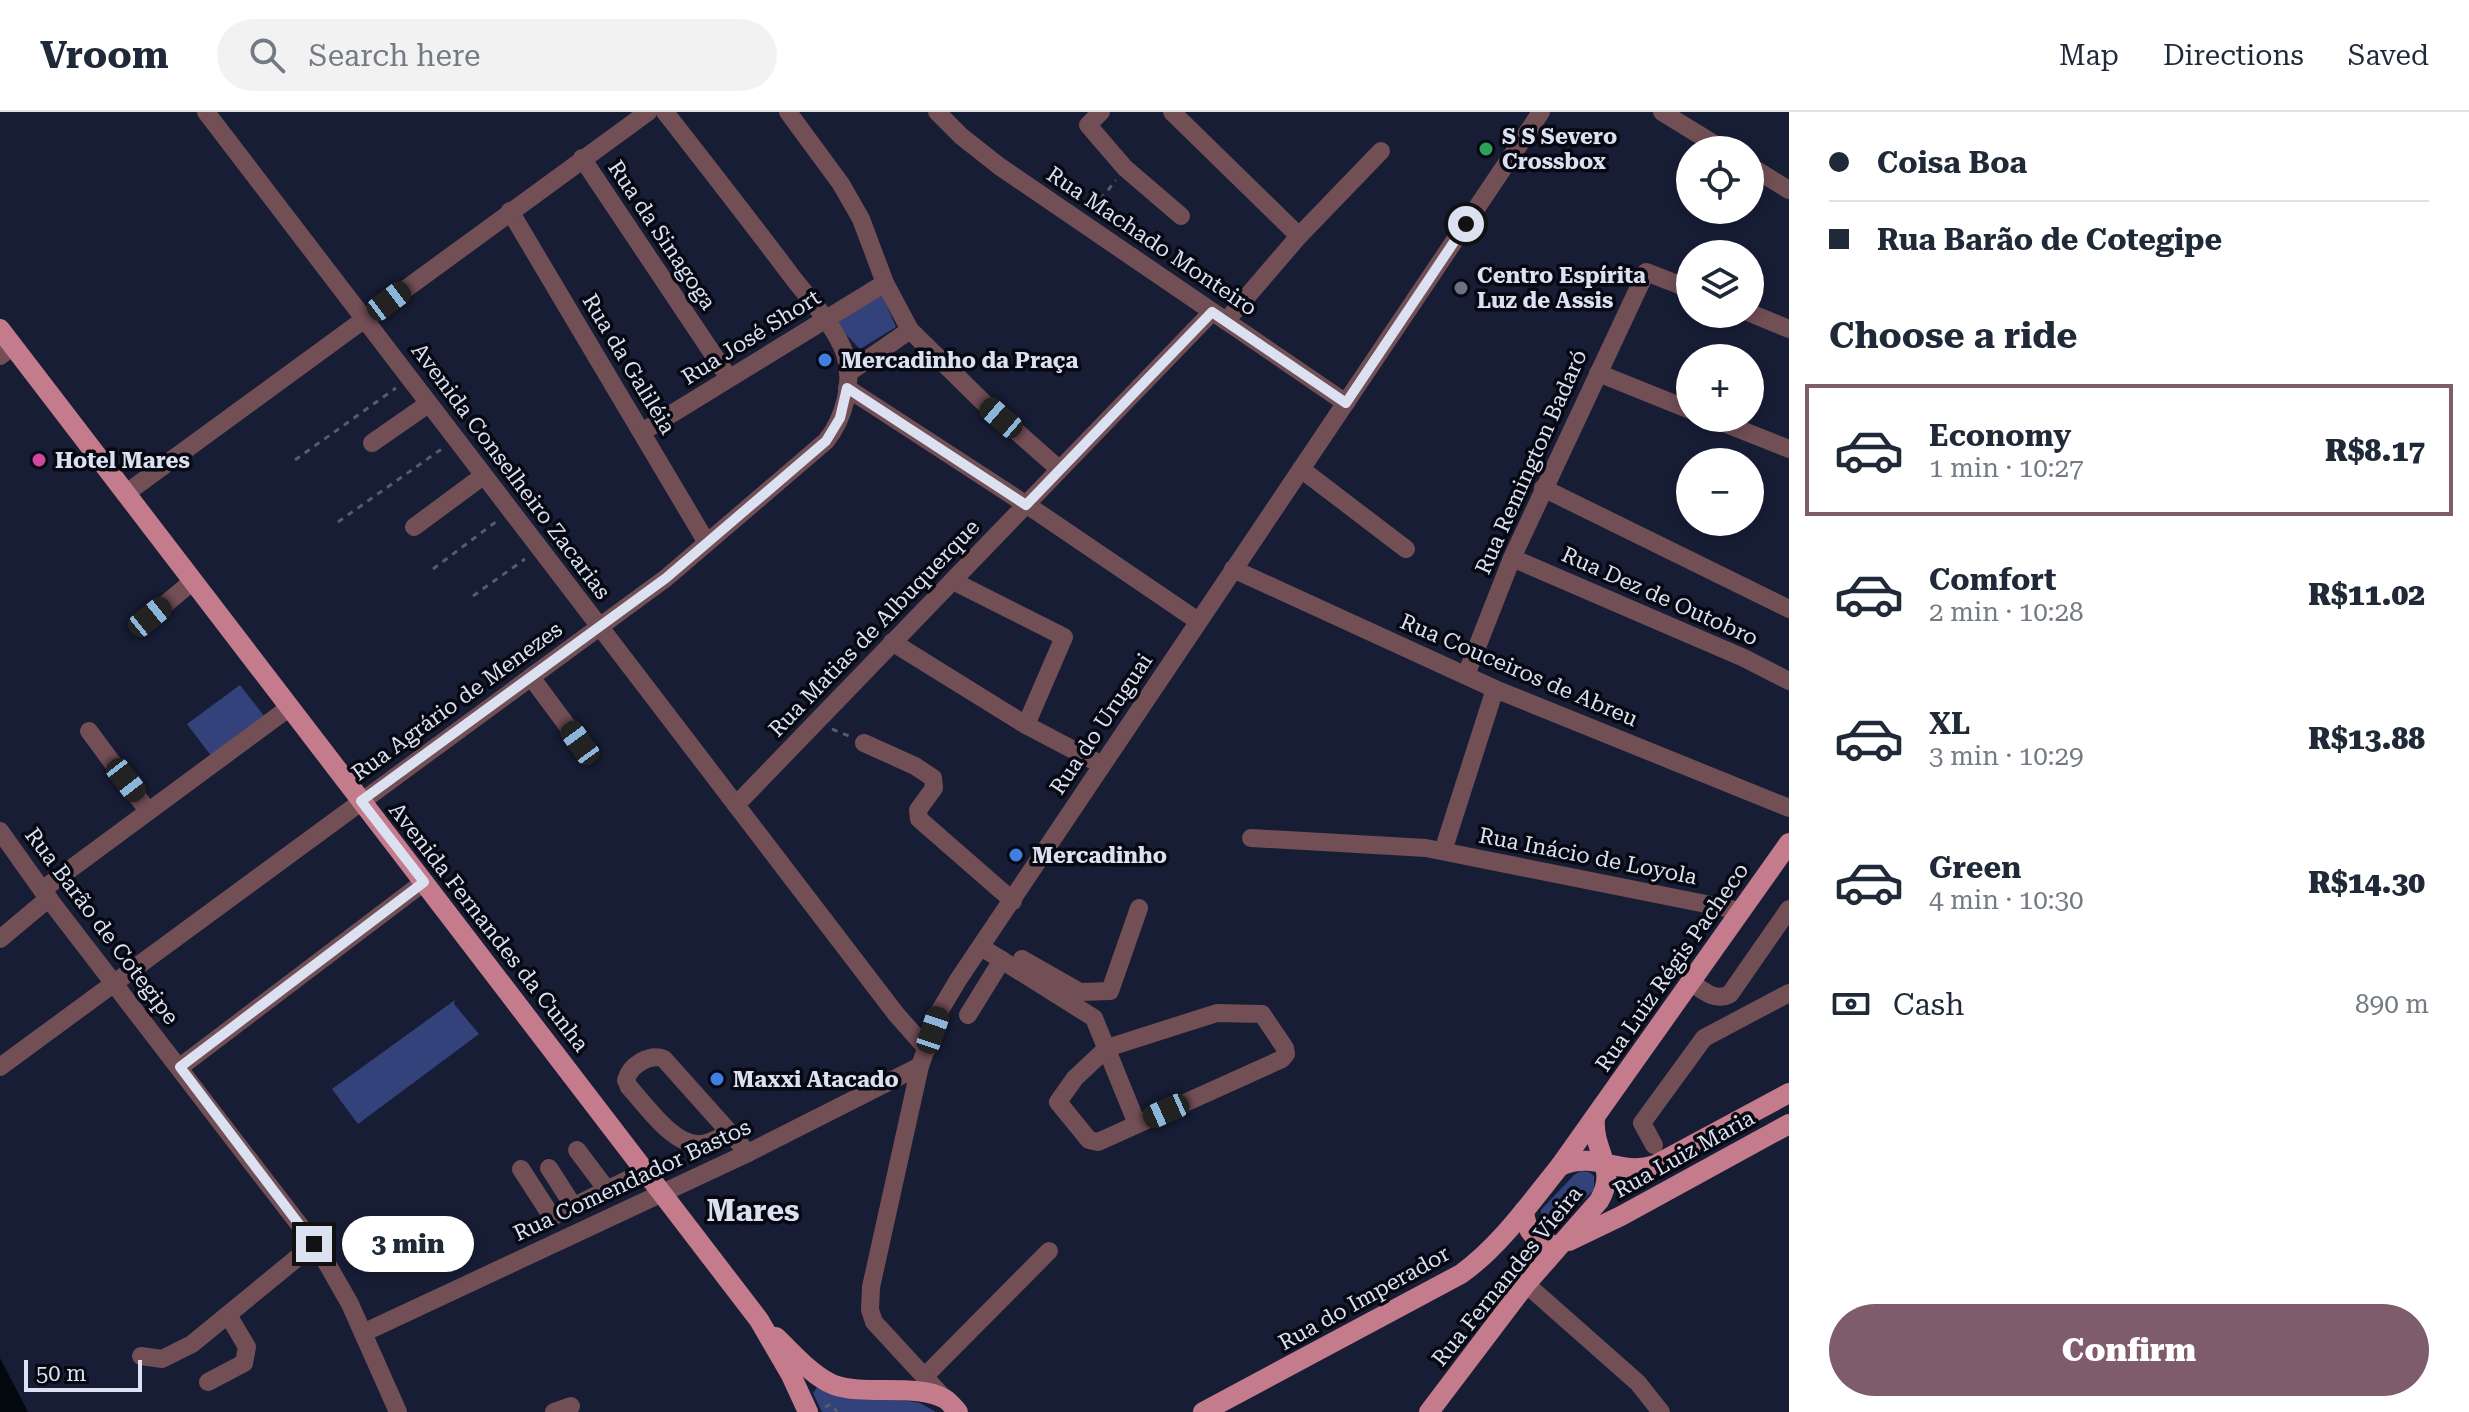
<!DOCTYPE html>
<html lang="en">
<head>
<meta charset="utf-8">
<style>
  body { margin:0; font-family:"Roboto Serif",serif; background:#f2f2f3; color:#1f2937; height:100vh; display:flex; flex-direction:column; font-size:30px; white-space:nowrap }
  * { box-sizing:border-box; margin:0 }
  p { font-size:26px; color:#747a83 }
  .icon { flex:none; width:44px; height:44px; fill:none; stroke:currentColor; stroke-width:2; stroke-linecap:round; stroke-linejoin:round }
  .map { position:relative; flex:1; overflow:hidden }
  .drawer { display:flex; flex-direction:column; background:#fff; width:680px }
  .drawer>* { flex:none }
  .hud { display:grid; align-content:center; height:176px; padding:0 40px; background:#fff }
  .controls { position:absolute; left:1676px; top:24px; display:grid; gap:16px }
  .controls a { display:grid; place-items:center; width:88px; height:88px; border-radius:50%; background:#fff; box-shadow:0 4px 12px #0003; font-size:40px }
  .scale { position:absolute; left:24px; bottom:20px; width:118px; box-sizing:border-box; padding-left:8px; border:4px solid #dbe1f1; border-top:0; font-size:22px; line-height:28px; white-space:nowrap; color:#dbe1f1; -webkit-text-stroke:6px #060812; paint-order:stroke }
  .end { position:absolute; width:36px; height:36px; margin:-18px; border:10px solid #dbe1f1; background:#111; box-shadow:0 0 0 4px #111 }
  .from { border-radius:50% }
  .bubble { position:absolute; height:56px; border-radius:28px; background:#fff; box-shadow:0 4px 12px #0003; font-size:26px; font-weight:800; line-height:56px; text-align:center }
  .car { position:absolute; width:24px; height:48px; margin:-24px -12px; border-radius:10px; box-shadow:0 0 6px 2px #0007; background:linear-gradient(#222 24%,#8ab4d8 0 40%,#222 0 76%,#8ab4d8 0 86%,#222 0) }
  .hud b { display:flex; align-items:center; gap:28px; height:76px; font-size:30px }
  .hud b+b { border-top:2px solid #e0e1e3 }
  .hud i { width:20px; height:20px; background:#1f2937 }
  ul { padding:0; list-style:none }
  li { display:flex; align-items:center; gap:24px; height:132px; margin:0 16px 12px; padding:0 24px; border:4px solid transparent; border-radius:0px }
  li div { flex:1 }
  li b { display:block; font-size:30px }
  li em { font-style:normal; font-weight:800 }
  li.on { border-color:#7e5c6c }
  li>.icon { width:72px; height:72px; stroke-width:1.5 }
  h2 { padding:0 40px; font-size:36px; line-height:96px }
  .pay { display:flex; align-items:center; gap:20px; height:88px; padding:0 40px; font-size:30px }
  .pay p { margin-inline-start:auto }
  .cta { display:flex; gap:16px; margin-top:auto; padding:16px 40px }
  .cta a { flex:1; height:92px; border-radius:48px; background:#7e5c6c; color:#fff; font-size:32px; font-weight:800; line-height:92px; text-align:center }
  header { display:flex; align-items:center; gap:48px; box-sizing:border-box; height:112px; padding:0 40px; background:#fff; border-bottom:2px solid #e0e1e3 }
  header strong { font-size:38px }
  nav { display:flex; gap:44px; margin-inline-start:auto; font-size:28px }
  .search { width:560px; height:72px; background:#f2f2f3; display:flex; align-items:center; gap:20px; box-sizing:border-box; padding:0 28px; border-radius:44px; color:#747a83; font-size:30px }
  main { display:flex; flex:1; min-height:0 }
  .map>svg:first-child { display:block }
  .green { fill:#33427a }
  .water { fill:#01080e }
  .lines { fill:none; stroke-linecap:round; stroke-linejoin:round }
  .path { stroke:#555b71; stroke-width:3; stroke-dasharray:6 6; stroke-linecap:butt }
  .minor { stroke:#724e55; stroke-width:18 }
  .major { stroke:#c47b8c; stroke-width:20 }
  .route { stroke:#dbe1f1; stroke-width:10 }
  .leisure-dot { fill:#2e9e5b; stroke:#060812; stroke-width:3 }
  .worship-dot { fill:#6b7280; stroke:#060812; stroke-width:3 }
  .shop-dot { fill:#3f7fe0; stroke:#060812; stroke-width:3 }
  .hotel-dot { fill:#d1479c; stroke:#060812; stroke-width:3 }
  .labels { text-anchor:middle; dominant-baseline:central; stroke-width:7; stroke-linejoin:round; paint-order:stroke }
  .poi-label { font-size:22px; font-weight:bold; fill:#dbe1f1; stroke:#060812; text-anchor:start }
  .street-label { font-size:22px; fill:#dbe1f1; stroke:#060812 }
  .district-label { font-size:30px; font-weight:bold; fill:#dbe1f1; stroke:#060812 }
</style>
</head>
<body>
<header>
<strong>Vroom</strong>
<div class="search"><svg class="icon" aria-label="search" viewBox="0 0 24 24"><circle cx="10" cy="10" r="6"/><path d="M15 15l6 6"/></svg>Search here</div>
<nav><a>Map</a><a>Directions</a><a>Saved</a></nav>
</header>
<main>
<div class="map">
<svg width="1789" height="1300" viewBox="0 0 1789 1300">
  <rect width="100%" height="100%" fill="#171d35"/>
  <g class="green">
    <path d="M882,183L896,215L860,237L834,210Z"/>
    <path d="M240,573L265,605L212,645L187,612Z"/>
    <path d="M455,888L454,892L479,922L358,1012L332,977Z"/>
    <path d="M1581,1059L1589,1060L1594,1064V1078L1558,1112L1546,1113L1541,1108V1098L1574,1063Z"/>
    <path d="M423,1110L438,1129L388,1156L372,1131Z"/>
    <path d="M819,1273L920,1291L936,1300H822L813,1281Z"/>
  </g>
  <path class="water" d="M0,1246L28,1300H0Z"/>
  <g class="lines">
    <g class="path">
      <path d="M1093,97L1116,68"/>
      <path d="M295,348L396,276"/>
      <path d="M338,410L443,336"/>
      <path d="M433,457L497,409"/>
      <path d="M473,484L525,447"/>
      <path d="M832,617L851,625"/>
      <path d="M825,1295L831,1292L837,1300"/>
    </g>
    <g class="minor">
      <path d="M206,0L896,902L927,937"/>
      <path d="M788,0L841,72L861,107L885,171L910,218L982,289L1059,357"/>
      <path d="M937,0L961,24L999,54L1346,291"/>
      <path d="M1101,0L1088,13L1125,56L1181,104"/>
      <path d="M1172,0L1299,124"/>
      <path d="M1662,0L1724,38"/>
      <path d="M582,46L729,266"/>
      <path d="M1750,54L1789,78"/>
      <path d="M510,99L707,431"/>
      <path d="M1750,201L1789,217"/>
      <path d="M1226,209L1299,124L1381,39"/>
      <path d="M0,244L13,234"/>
      <path d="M848,261L910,218"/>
      <path d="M1598,261L1690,298"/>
      <path d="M847,276L1039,401L1198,509"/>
      <path d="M1711,306L1789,337"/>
      <path d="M642,320L885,171"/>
      <path d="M372,331L428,292"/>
      <path d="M1301,357L1406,437"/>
      <path d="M1543,376L1789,497"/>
      <path d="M125,382L648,0"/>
      <path d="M414,415L483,364"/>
      <path d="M1512,446L1744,546L1789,569"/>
      <path d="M1233,457L1495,577L1789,696"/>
      <path d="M953,469L1064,525L1026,613"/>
      <path d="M150,505L193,469"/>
      <path d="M892,530L1026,613L1102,653"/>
      <path d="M1466,563L1512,446L1646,160L1690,177"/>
      <path d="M531,565L580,631"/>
      <path d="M89,619L148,699"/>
      <path d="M864,631L915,654L933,666L934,676L918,698L919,707L1013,789"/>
      <path d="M736,693L1212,200"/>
      <path d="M0,719L42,778L321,1141L350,1192L398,1300"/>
      <path d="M1251,726L1426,736L1741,799"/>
      <path d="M1443,739L1495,577"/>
      <path d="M42,778L290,595"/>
      <path d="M0,827L49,786"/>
      <path d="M981,835L1094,906L1137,1012"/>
      <path d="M1022,847L1080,880L1110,879L1139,796"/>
      <path d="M1692,871C1704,879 1715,890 1730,882L1789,797"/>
      <path d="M1217,901L1262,902L1285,936L1286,942L1282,947L1098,1030L1089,1028L1058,990L1075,966L1107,936Z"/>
      <path d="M968,903L1002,848"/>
      <path d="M0,955L666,466L826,329C844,307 854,270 845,242C835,214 811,189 793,166C751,110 708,55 665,0"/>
      <path d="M180,955L424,770"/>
      <path d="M730,1020C720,1025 711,1031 701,1032C674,1035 646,993 629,975L626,968C630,953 650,941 664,947L748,1041"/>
      <path d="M1654,1033L1642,1011L1704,926L1789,881"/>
      <path d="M577,1038L607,1078"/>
      <path d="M549,1056L574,1095"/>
      <path d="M521,1057L552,1105L645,1059"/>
      <path d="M1526,1172L1638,1271L1661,1300"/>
      <path d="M363,1221L748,1041L920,954"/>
      <path d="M141,1244L162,1247L192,1232L314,1132"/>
      <path d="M925,1264L1049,1139"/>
      <path d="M208,1270L244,1251L247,1235L228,1203"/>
      <path d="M945,1287L874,1210L870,1198L871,1175L920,954L939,900L958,868L1541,0"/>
      <path d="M554,1300L571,1294"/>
    </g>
    <g class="major">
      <path d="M0,217L759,1208L791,1263L808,1300"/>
      <path d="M1560,1054C1597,1038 1619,1065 1655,1053L1789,981"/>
      <path d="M1524,1099C1526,1121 1536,1130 1558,1134"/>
      <path d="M1569,1129L1621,1104L1789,1012"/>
      <path d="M776,1225C793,1241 812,1264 834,1273C865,1284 918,1271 945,1287C950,1290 954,1296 958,1300"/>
      <path d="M1203,1300L1461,1162C1500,1134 1530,1091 1560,1054L1789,731"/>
      <path d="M1429,1300L1526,1172L1599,1089C1619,1056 1592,1040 1595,1006"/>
    </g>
  </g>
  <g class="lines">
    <path class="route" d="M314,1132L180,955L424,770L361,689L666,466L826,329L840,306L847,276L1026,393L1212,200L1346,291L1466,112"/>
  </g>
  <circle class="leisure-dot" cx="1486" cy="37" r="8"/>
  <circle class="worship-dot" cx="1461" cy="176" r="8"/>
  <g class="shop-dot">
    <circle cx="825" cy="248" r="8"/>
    <circle cx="1016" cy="743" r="8"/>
    <circle cx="717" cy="967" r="8"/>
  </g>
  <circle class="hotel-dot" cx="39" cy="348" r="8"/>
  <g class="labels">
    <g class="poi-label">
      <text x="1502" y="24">S S Severo<tspan x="1502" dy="25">Crossbox</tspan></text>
      <text x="1477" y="163">Centro Espírita<tspan x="1477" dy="25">Luz de Assis</tspan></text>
      <text x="841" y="248">Mercadinho da Praça</text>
      <text x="55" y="348">Hotel Mares</text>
      <text x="1032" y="743">Mercadinho</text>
      <text x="733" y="967">Maxxi Atacado</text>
    </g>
    <g class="street-label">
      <text transform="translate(662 123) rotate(56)">Rua da Sinagoga</text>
      <text transform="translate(1152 129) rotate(34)">Rua Machado Monteiro</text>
      <text transform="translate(751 225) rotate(-32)">Rua José Short</text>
      <text transform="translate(629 252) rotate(59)">Rua da Galiléia</text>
      <text transform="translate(1531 350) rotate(-66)">Rua Remington Badaró</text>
      <text transform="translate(511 359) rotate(53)">Avenida Conselheiro Zacarias</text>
      <text transform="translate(1660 484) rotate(24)">Rua Dez de Outobro</text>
      <text transform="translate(874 516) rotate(-46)">Rua Matias de Albuquerque</text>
      <text transform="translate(1519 558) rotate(23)">Rua Couceiros de Abreu</text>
      <text transform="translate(457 589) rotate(-36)">Rua Agrário de Menezes</text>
      <text transform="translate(1101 612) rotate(-56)">Rua do Uruguai</text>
      <text transform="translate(1588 744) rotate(11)">Rua Inácio de Loyola</text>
      <text transform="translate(102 814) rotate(53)">Rua Barão de Cotegipe</text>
      <text transform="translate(489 815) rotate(52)">Avenida Fernandes da Cunha</text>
      <text transform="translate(1672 855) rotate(-55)">Rua Luiz Régis Pacheco</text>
      <text transform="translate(1684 1042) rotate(-29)">Rua Luiz Maria</text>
      <text transform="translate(632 1068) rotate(-25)">Rua Comendador Bastos</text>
      <text transform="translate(1507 1164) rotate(-51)">Rua Fernandes Vieira</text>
      <text transform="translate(1364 1186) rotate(-29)">Rua do Imperador</text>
    </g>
    <g class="district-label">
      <text x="753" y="1098">Mares</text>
    </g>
  </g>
</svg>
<div class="controls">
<a><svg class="icon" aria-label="locate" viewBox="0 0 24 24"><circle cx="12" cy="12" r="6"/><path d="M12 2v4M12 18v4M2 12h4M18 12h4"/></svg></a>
<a><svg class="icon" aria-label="layers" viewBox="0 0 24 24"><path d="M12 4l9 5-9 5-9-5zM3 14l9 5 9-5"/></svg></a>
<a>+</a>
<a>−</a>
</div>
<div class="scale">50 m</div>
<i class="end from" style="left:1466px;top:112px"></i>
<i class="end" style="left:314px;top:1132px"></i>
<div class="bubble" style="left:342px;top:1104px;width:132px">3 min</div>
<i class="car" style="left:389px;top:189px;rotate:53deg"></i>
<i class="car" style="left:1001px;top:306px;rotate:311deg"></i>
<i class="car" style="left:150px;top:505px;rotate:51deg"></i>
<i class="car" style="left:580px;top:631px;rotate:324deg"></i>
<i class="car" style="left:126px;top:668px;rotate:142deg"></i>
<i class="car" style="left:933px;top:918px;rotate:19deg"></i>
<i class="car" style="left:1166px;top:999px;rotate:246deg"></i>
</div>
<section class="drawer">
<div class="hud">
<b><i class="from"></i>Coisa Boa</b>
<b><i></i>Rua Barão de Cotegipe</b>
</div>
<h2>Choose a ride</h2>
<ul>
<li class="on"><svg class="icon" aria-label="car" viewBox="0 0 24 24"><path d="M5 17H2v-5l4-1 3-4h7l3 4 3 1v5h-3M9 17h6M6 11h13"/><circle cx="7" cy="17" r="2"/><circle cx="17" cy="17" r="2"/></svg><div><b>Economy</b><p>1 min · 10:27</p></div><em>R$8.17</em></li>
<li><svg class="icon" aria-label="car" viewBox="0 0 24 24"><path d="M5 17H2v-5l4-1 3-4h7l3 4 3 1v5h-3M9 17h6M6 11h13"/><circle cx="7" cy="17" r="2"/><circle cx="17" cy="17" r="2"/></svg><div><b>Comfort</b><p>2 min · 10:28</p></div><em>R$11.02</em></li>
<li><svg class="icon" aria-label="car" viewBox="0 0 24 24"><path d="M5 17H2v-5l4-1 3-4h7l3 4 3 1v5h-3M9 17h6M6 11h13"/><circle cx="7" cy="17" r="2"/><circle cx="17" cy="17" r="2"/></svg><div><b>XL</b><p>3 min · 10:29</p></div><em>R$13.88</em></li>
<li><svg class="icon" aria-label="car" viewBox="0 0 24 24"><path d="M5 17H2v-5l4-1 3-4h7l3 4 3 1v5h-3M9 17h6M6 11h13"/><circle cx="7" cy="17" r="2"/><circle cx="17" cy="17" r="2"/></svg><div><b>Green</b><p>4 min · 10:30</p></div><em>R$14.30</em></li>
</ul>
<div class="pay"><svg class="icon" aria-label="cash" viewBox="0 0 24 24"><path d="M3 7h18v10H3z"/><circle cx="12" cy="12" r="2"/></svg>Cash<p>890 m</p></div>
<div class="cta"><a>Confirm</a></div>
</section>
</main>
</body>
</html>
